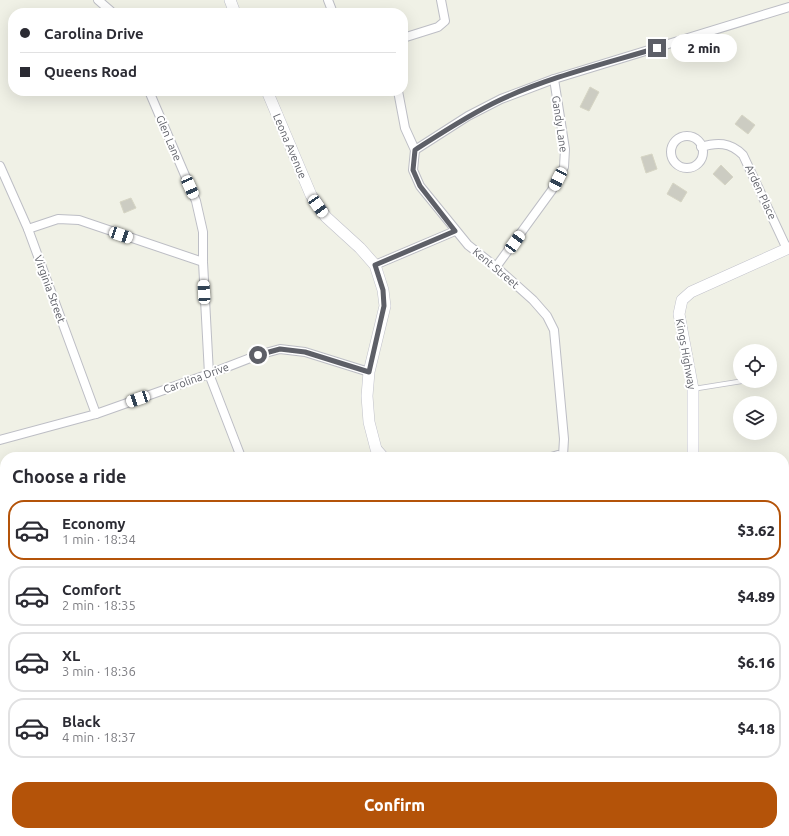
<!DOCTYPE html>
<html lang="en">
<head>
<meta charset="utf-8">
<style>
  body { margin:0; font-family:Ubuntu,sans-serif; background:#f2f2f3; color:#2b2b33; height:100vh; display:flex; flex-direction:column; font-size:15px; white-space:nowrap }
  * { box-sizing:border-box; margin:0 }
  p { font-size:13px; color:#7c7c81 }
  .icon { flex:none; width:22px; height:22px; fill:none; stroke:currentColor; stroke-width:2; stroke-linecap:round; stroke-linejoin:round }
  .map { position:relative; flex:1; overflow:hidden }
  .side { position:absolute; left:0px; top:452px; width:789px; height:384px; display:flex; flex-direction:column; background:#fff; border-radius:16px 16px 0 0; box-shadow:0 4px 16px #0002 }
  .side>* { flex:none }
  .hud { position:absolute; left:8px; top:8px; width:400px; height:88px; border-radius:16px; box-shadow:0 4px 16px #0002; display:grid; align-content:center; height:88px; padding:0 12px; background:#fff }
  .controls { position:absolute; left:733px; top:344px; display:grid; gap:8px }
  .controls a { display:grid; place-items:center; width:44px; height:44px; border-radius:50%; background:#fff; box-shadow:0 4px 16px #0002; font-size:20px }
  .end { position:absolute; width:18px; height:18px; margin:-9px; border:5px solid #5d5f67; background:#fff; box-shadow:0 0 0 2px #fff }
  .from { border-radius:50% }
  .bubble { position:absolute; height:28px; border-radius:14px; background:#fff; box-shadow:0 4px 16px #0002; font-size:13px; font-weight:800; line-height:28px; text-align:center }
  .car { position:absolute; width:12px; height:24px; margin:-12px -6px; border-radius:5px; box-shadow:0 0 3px 1px #0007; background:linear-gradient(#fff 24%,#345 0 40%,#fff 0 76%,#345 0 86%,#fff 0) }
  .hud b { display:flex; align-items:center; gap:14px; height:38px; font-size:15px }
  .hud b+b { border-top:1px solid #e1e1e2 }
  .hud i { width:10px; height:10px; background:#2b2b33 }
  ul { padding:0; list-style:none }
  li { display:flex; align-items:center; gap:12px; height:60px; margin:0 8px 6px; padding:0 4px; border:2px solid #e1e1e2; border-radius:16px }
  li div { flex:1 }
  li b { display:block; font-size:15px }
  li em { font-style:normal; font-weight:800 }
  li.active { border-color:#b45309 }
  li>.icon { width:36px; height:36px; stroke-width:1.5 }
  h2 { padding:0 12px; font-size:18px; line-height:48px }
  .action { display:flex; gap:8px; margin-top:auto; padding:8px 12px }
  .action a { flex:1; height:46px; border-radius:16px; background:#b45309; color:#fff; font-size:16px; font-weight:800; line-height:46px; text-align:center }
  .map>svg:first-child { display:block }
  .building { fill:#ccccc2; stroke:#d6d5c4 }
  .lines { fill:none; stroke-linecap:round; stroke-linejoin:round }
  .lane-casing { stroke:#bdbec5; stroke-width:5.5 }
  .street-casing { stroke:#bdbec5; stroke-width:10 }
  .secondary-casing { stroke:#c0c1ca; stroke-width:12 }
  .lane { stroke:#fff; stroke-width:4 }
  .street { stroke:#fff; stroke-width:8 }
  .secondary { stroke:#fff; stroke-width:11 }
  .route { stroke:#5d5f67; stroke-width:5 }
  .labels { text-anchor:middle; dominant-baseline:central; stroke-width:4; stroke-linejoin:round; paint-order:stroke }
  .street-label { font-size:11px; fill:#5d5f67; stroke:#fff }
</style>
</head>
<body>
<div class="map">
<svg width="789" height="836" viewBox="0 0 789 836">
  <rect width="100%" height="100%" fill="#f0f1e6"/>
  <g class="building">
    <path d="M590,87L599,92L589,111L580,107Z"/>
    <path d="M742,115L755,125L748,134L735,124Z"/>
    <path d="M652,154L657,169L646,173L641,157Z"/>
    <path d="M721,165L733,177L725,185L713,174Z"/>
    <path d="M673,183L687,192L681,202L667,194Z"/>
    <path d="M131,198L136,208L124,213L120,202Z"/>
  </g>
  <g class="lines">
    <g class="lane-casing">
      <g id="lane">
        <path d="M693,389L743,381"/>
        <path d="M101,831L103,836"/>
        <path d="M335,831L336,836"/>
      </g>
    </g>
    <g class="street-casing">
      <g id="street">
        <path d="M98,0L113,13"/>
        <path d="M328,0L333,13"/>
        <path d="M403,38L438,27L445,21L441,0"/>
        <path d="M149,91L196,201L203,232V262L209,374L241,457"/>
        <path d="M398,91L405,128L415,150L413,170L420,186L468,245L496,267L533,300L547,316L554,330L564,439L563,456"/>
        <circle cx="687" cy="152" r="16"/>
        <path d="M701,147C717,142 730,142 743,155L787,249"/>
        <path d="M415,150L468,116L501,99L554,79L789,7"/>
        <path d="M0,166L28,229L96,414"/>
        <path d="M28,229L58,219L79,220L203,262"/>
        <path d="M375,265L455,231"/>
        <path d="M496,267L552,190L564,167L565,149L554,79"/>
        <path d="M0,440L96,414L209,374L258,355L280,349L305,352L369,372"/>
        <path d="M551,457L558,455L565,457"/>
        <path d="M784,483L789,482"/>
        <path d="M784,674H789"/>
        <path d="M628,831L630,836"/>
      </g>
    </g>
    <g class="secondary-casing">
      <g id="secondary">
        <path d="M230,0L235,13"/>
        <path d="M267,91L311,195L326,217L360,248L375,265L383,290L385,306L369,372L367,396L369,422L376,449L383,457"/>
        <path d="M693,457V389L679,314L682,300L691,292L789,248"/>
        <path d="M473,831L475,836"/>
        <path d="M764,831L771,836"/>
        <path d="M159,836L168,831"/>
      </g>
    </g>
    <use href="#lane" class="lane"/>
    <use href="#street" class="street"/>
    <use href="#secondary" class="secondary"/>
  </g>
  <g class="lines">
    <path class="route" d="M258,355L280,349L305,352L369,372L384,306L383,290L375,265L455,231L420,186L413,170L415,150C443,132 470,114 500,100C549,77 604,64 657,48"/>
  </g>
  <g class="labels">
    <g class="street-label">
      <text transform="translate(560 124) rotate(82)">Gandy Lane</text>
      <text transform="translate(169 138) rotate(67)">Glen Lane</text>
      <text transform="translate(290 146) rotate(67)">Leona Avenue</text>
      <text transform="translate(761 192) rotate(65)">Arden Place</text>
      <text transform="translate(496 268) rotate(40)">Kent Street</text>
      <text transform="translate(50 289) rotate(70)">Virginia Street</text>
      <text transform="translate(686 354) rotate(80)">Kings Highway</text>
      <text transform="translate(196 378) rotate(-20)">Carolina Drive</text>
    </g>
  </g>
</svg>
<div class="controls">
<a><svg class="icon" aria-label="locate" viewBox="0 0 24 24"><circle cx="12" cy="12" r="6"/><path d="M12 2v4M12 18v4M2 12h4M18 12h4"/></svg></a>
<a><svg class="icon" aria-label="layers" viewBox="0 0 24 24"><path d="M12 4l9 5-9 5-9-5zM3 14l9 5 9-5"/></svg></a>
</div>
<i class="end from" style="left:258px;top:355px"></i>
<i class="end" style="left:657px;top:48px"></i>
<div class="bubble" style="left:671px;top:34px;width:66px">2 min</div>
<i class="car" style="left:558px;top:179px;rotate:207deg"></i>
<i class="car" style="left:190px;top:187px;rotate:156deg"></i>
<i class="car" style="left:318px;top:206px;rotate:145deg"></i>
<i class="car" style="left:121px;top:235px;rotate:109deg"></i>
<i class="car" style="left:515px;top:242px;rotate:36deg"></i>
<i class="car" style="left:204px;top:292px;rotate:357deg"></i>
<i class="car" style="left:138px;top:399px;rotate:251deg"></i>
<div class="hud">
<b><i class="from"></i>Carolina Drive</b>
<b><i></i>Queens Road</b>
</div>
<section class="side">
<h2>Choose a ride</h2>
<ul>
<li class="active"><svg class="icon" aria-label="car" viewBox="0 0 24 24"><path d="M5 17H2v-5l4-1 3-4h7l3 4 3 1v5h-3M9 17h6M6 11h13"/><circle cx="7" cy="17" r="2"/><circle cx="17" cy="17" r="2"/></svg><div><b>Economy</b><p>1 min · 18:34</p></div><em>$3.62</em></li>
<li><svg class="icon" aria-label="car" viewBox="0 0 24 24"><path d="M5 17H2v-5l4-1 3-4h7l3 4 3 1v5h-3M9 17h6M6 11h13"/><circle cx="7" cy="17" r="2"/><circle cx="17" cy="17" r="2"/></svg><div><b>Comfort</b><p>2 min · 18:35</p></div><em>$4.89</em></li>
<li><svg class="icon" aria-label="car" viewBox="0 0 24 24"><path d="M5 17H2v-5l4-1 3-4h7l3 4 3 1v5h-3M9 17h6M6 11h13"/><circle cx="7" cy="17" r="2"/><circle cx="17" cy="17" r="2"/></svg><div><b>XL</b><p>3 min · 18:36</p></div><em>$6.16</em></li>
<li><svg class="icon" aria-label="car" viewBox="0 0 24 24"><path d="M5 17H2v-5l4-1 3-4h7l3 4 3 1v5h-3M9 17h6M6 11h13"/><circle cx="7" cy="17" r="2"/><circle cx="17" cy="17" r="2"/></svg><div><b>Black</b><p>4 min · 18:37</p></div><em>$4.18</em></li>
</ul>
<div class="action"><a>Confirm</a></div>
</section>
</div>
</body>
</html>
